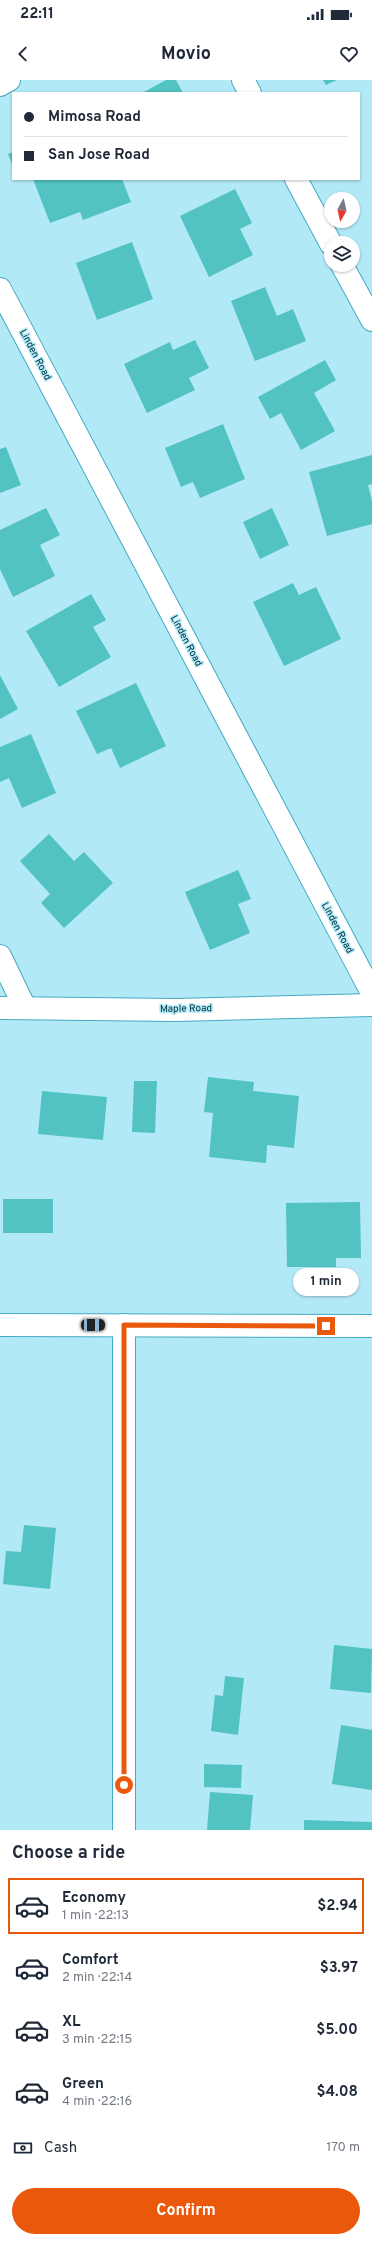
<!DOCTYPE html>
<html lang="en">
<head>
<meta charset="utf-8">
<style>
  body { margin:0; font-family:Overpass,sans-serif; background:#f2f2f3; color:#1f2937; height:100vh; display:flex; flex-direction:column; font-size:15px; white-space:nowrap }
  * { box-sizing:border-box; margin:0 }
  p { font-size:13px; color:#747a83 }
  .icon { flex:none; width:22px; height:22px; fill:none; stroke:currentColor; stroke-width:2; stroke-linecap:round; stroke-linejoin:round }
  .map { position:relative; height:1750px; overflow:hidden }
  .details { display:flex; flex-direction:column; background:#fff; flex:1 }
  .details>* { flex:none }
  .top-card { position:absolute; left:12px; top:12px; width:348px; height:88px; border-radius:0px; box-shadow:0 1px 3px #0004; display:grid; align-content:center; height:88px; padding:0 12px; background:#fff }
  .needle { width:26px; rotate:188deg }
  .tools { position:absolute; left:324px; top:112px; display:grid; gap:8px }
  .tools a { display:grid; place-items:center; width:36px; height:36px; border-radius:50%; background:#fff; box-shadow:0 1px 3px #0004; font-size:20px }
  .end { position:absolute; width:18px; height:18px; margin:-9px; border:5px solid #ea580c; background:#fff; box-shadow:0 0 0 2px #fff }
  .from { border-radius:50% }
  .bubble { position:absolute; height:28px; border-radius:14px; background:#fff; box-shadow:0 1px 3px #0004; font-size:13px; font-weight:700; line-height:28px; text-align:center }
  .car { position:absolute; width:12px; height:24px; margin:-12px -6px; border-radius:5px; box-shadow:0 0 3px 1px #0007; background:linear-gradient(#222 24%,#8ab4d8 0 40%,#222 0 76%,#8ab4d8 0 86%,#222 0) }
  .top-card b { display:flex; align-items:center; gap:14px; height:38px; font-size:15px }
  .top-card b+b { border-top:1px solid #e0e1e3 }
  .top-card i { width:10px; height:10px; background:#1f2937 }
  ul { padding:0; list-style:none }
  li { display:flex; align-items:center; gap:12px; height:56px; margin:0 8px 6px; padding:0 4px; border:2px solid transparent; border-radius:0px }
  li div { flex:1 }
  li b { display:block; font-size:15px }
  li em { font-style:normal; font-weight:700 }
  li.selected { border-color:#ea580c }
  li>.icon { width:36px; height:36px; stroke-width:1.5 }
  h2 { padding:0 12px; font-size:18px; line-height:48px }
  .pay { display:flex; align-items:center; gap:10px; height:44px; padding:0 12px; font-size:15px }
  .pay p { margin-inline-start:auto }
  .button { display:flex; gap:8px; margin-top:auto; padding:8px 12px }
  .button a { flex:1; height:46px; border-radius:24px; background:#ea580c; color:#fff; font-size:16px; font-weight:700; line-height:46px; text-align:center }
  .status { display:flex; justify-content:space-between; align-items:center; height:28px; padding:0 20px; background:#fff; direction:ltr }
  .status svg { height:11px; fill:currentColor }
  header { display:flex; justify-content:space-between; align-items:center; height:52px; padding:0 12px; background:#fff; font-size:18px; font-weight:700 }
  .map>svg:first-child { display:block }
  .building { fill:#52c2c2 }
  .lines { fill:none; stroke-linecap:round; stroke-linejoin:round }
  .street-casing { stroke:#45aac1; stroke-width:24 }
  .street { stroke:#fff; stroke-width:22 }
  .route { stroke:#ea580c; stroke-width:5 }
  .labels { text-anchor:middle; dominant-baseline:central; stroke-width:3; stroke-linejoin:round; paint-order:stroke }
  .street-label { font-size:10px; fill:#02303a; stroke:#b2e9f7 }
</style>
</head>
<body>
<div class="status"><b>22:11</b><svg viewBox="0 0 49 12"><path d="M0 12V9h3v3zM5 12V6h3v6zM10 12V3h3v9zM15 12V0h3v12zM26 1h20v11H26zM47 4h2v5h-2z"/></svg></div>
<header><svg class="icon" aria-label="back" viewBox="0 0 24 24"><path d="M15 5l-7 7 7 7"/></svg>Movio<svg class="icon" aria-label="heart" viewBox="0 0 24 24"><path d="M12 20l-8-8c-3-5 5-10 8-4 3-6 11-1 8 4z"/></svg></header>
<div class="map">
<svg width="372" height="1750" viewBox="0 0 372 1750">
  <rect width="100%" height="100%" fill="#b2e9f7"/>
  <g class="building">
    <path d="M166,0H176L183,13H142Z"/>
    <path d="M323,0H337L326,5Z"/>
    <path d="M13,72V87L8,74Z"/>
    <path d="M33,99H122L131,122L83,140L80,132L50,143Z"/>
    <path d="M235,109L252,143L240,149L253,175L209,197L180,136Z"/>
    <path d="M132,162L153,219L97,240L76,183Z"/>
    <path d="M265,207L277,236L293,229L306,261L255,281L231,221Z"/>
    <path d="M195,260L209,288L189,298L195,310L147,333L124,284L170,262L173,270Z"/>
    <path d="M325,280L336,300L314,313L335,351L301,370L281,333L270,339L258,317Z"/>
    <path d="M223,344L245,399L200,418L193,402L181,407L165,368Z"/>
    <path d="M6,367L21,405L0,413V369Z"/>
    <path d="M372,375V404L368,405L372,421V444L327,456L309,392Z"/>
    <path d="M46,428L60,455L40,465L55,496L13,517L0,489V450Z"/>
    <path d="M272,428L289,465L260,479L243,442Z"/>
    <path d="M293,503L299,515L316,507L341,559L284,586L253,522Z"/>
    <path d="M91,514L106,540L93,547L111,577L59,607L26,551Z"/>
    <path d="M0,595L18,629L0,639Z"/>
    <path d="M136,603L166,666L120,688L111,668L97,674L76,631Z"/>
    <path d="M31,654L56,713L22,728L9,698L0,702V667Z"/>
    <path d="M49,754L74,781L84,772L113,803L64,848L41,823L50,814L20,781Z"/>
    <path d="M238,790L251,819L238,824L250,853L210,870L185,812Z"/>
    <path d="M208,997L254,1002L253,1011L299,1016L294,1068L267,1065L266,1083L209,1077L213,1033L204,1032Z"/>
    <path d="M134,1001H157L155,1053L132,1052Z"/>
    <path d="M42,1011L107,1017L103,1060L38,1054Z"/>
    <rect x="3" y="1119" width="50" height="34"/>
    <path d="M360,1122L361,1178H336V1187H287L286,1123Z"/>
    <path d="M24,1445L56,1448L50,1509L3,1504L6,1471L21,1472Z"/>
    <path d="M334,1565L372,1569L371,1613L330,1609Z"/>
    <path d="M225,1596L244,1598L238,1655L211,1651L215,1615L223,1616Z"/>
    <path d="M341,1645L372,1650V1710L332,1704Z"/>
    <path d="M204,1684L242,1685L241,1708L204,1707Z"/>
    <path d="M210,1712L253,1715L250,1750H207Z"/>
    <path d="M304,1740L372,1742V1750H304Z"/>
  </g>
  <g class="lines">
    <g class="street-casing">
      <g id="street">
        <path d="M243,0L250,13"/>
        <path d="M0,5L9,0"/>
        <path d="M296,99L331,164"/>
        <path d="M342,185L372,240"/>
        <path d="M0,209L372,913"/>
        <path d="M0,876L25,928"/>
        <path d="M0,928L176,930L372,925"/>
        <path d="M0,1245L372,1246"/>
        <path d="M124,1750V1245"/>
      </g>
    </g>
    <use href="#street" class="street"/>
  </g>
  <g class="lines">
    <path class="route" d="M124,1705V1245L326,1246"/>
  </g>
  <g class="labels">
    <g class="street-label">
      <text transform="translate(35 275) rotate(62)">Linden Road</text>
      <text transform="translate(186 561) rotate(62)">Linden Road</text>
      <text transform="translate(337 848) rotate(62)">Linden Road</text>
      <text transform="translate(186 929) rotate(-1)">Maple Road</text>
    </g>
  </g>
</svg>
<div class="tools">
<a><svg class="needle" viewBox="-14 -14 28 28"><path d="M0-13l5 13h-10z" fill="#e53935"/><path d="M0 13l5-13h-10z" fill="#747a83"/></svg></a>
<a><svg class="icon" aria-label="layers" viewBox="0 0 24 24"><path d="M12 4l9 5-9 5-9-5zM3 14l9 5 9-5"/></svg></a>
</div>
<i class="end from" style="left:124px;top:1705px"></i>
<i class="end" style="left:326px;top:1246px"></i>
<div class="bubble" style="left:293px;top:1188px;width:66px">1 min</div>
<i class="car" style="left:93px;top:1245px;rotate:90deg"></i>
<div class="top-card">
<b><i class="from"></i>Mimosa Road</b>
<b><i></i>San Jose Road</b>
</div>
</div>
<section class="details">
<h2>Choose a ride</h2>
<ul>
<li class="selected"><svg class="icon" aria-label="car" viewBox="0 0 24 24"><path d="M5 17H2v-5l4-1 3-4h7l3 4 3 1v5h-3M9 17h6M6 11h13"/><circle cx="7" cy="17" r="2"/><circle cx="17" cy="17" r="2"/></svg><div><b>Economy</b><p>1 min · 22:13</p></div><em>$2.94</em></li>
<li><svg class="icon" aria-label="car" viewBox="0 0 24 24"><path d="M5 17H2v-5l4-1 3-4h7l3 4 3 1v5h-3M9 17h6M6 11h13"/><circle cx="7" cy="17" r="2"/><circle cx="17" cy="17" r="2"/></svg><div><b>Comfort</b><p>2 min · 22:14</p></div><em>$3.97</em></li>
<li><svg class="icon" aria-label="car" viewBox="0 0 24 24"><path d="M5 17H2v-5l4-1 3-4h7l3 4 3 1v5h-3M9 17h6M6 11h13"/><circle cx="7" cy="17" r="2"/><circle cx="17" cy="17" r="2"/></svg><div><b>XL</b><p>3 min · 22:15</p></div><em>$5.00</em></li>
<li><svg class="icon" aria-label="car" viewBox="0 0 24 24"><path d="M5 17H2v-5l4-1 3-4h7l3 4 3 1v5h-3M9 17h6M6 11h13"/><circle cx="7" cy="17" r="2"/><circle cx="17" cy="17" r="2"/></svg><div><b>Green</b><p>4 min · 22:16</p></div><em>$4.08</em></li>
</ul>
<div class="pay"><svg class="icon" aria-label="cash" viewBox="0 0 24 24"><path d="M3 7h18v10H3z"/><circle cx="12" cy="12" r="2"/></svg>Cash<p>170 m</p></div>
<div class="button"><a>Confirm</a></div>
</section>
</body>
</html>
